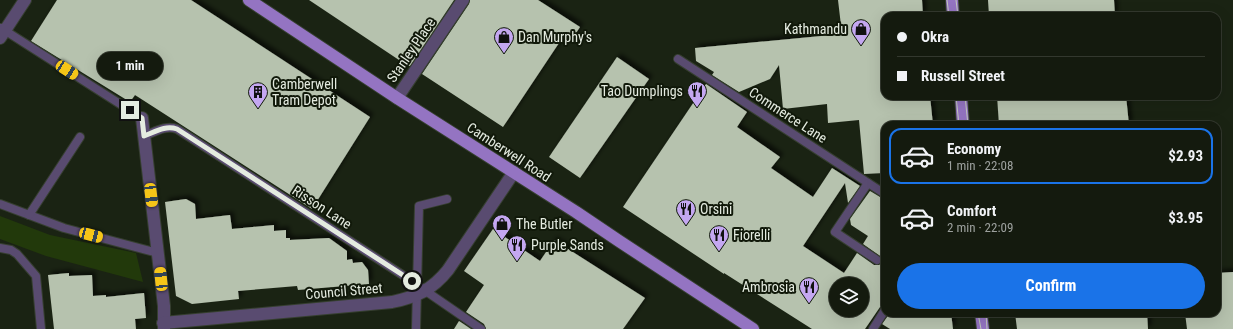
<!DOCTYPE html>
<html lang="en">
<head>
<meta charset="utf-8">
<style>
  body { margin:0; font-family:"Roboto Condensed",sans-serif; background:#1d2317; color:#f1f3f6; height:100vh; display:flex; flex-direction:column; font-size:15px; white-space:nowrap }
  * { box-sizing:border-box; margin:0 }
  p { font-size:13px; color:#9da19e }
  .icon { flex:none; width:22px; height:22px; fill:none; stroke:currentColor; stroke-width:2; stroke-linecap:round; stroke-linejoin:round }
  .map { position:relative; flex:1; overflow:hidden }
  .drawer { position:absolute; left:881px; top:121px; width:340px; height:196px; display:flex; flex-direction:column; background:#141a0e; border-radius:12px; box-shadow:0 4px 16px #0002,0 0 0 1px #33382e }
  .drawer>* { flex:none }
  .guide { position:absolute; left:881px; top:12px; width:340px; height:88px; border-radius:12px; box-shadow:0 4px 16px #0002,0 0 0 1px #33382e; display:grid; align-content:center; height:88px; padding:0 16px; background:#141a0e }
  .tools { position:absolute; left:829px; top:277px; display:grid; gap:8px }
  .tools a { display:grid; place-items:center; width:40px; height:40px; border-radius:50%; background:#141a0e; box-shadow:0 4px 16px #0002,0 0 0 1px #33382e; font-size:20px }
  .end { position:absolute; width:18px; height:18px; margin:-9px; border:5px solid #e4ebe0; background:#111; box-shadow:0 0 0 2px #111 }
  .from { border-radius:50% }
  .bubble { position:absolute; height:28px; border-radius:14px; background:#141a0e; box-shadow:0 4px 16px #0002,0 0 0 1px #33382e; font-size:13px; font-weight:700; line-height:28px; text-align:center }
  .car { position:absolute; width:12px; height:24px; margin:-12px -6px; border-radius:5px; box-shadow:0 0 3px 1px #0007; background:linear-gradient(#f5c518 24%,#345 0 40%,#f5c518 0 76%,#345 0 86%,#f5c518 0) }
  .guide b { display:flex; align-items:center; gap:14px; height:38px; font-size:15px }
  .guide b+b { border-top:1px solid #33382e }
  .guide i { width:10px; height:10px; background:#f1f3f6 }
  ul { padding:7px 0 0; list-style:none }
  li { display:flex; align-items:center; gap:12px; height:56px; margin:0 8px 6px; padding:0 8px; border:2px solid transparent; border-radius:12px }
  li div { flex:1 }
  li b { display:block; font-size:15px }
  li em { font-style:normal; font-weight:700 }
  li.on { border-color:#1a73e8 }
  li>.icon { width:36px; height:36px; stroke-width:1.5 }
  .button { display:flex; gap:8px; margin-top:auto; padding:8px 16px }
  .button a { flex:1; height:46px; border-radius:24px; background:#1a73e8; color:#fff; font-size:16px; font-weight:700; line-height:46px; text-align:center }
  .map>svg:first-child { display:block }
  .green { fill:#22390b }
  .building { fill:#b6c2ae; fill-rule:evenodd; filter:url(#shadow) }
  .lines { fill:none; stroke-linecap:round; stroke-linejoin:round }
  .service-casing { stroke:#363f30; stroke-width:10 }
  .minor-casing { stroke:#363f30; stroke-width:14 }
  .tertiary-casing { stroke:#363f30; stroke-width:14 }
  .primary-casing { stroke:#363f30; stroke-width:14 }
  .service { stroke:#594b70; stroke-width:8 }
  .minor { stroke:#594b70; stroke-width:12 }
  .tertiary { stroke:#594b70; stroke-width:12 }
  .primary { stroke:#9474c2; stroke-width:12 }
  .tram { stroke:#c2c9bd; stroke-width:1 }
  .route { stroke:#e4ebe0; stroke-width:5 }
  .labels { text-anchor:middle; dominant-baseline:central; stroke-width:4; stroke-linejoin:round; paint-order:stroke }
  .poi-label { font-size:14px; fill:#e4ebe0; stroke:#11190a; text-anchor:start }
  .street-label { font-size:14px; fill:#e4ebe0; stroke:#11190a }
</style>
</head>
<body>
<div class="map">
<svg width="1233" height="329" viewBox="0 0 1233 329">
  <defs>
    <filter id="shadow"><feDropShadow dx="3.5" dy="-3.5" stdDeviation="2" flood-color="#0009"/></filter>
  </defs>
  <rect width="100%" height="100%" fill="#1a2313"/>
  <path class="green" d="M0,216L50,235L136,253L143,282L46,256L0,239Z"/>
  <g class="building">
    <path d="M57,0H191L370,117L312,209L135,95L130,102L31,41Z"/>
    <path d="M309,0H454L410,66H408Z"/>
    <path d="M470,0H538L580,27L570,42L563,37L503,127L422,74L469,4Z"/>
    <path d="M838,0H922L923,16H885V96H930L933,125H885V173L864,174L859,120L828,123L827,104L783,109L779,65L770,79L739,92L712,75L714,72L696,61L695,48L842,34Z"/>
    <path d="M988,0H1114L1115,16H989Z"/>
    <path d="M617,57L649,79L580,178L549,157Z"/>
    <path d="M706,84L747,112L737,127L780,157L771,168L813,197L832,168L860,186L848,203L845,183L803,246L844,273L857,253L874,265H879L882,263V258L880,256L863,244L868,236L851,225L850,219L870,191L885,200V305L880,307L865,329H812L724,273V274L623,207ZM836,284H862V310H836Z"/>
    <path d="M997,96H1126L1129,125H999Z"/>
    <path d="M186,199L195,204L196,219L230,215L232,229L274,225V231L286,230V238H290V240L329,238L347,251V260L352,259L353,263L362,262L368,270L369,284L298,290L297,286L238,291L239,299L192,304L176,296L165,202Z"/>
    <path d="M493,229L540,261L554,240L645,298L623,329H486L484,324L466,312L484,285L464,271Z"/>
    <path d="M1233,272V329H1187L1185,313H1217V273Z"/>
    <path d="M69,273V276L92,275L93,296L106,295V297L144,293L146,318L135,319L136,329H54L48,275Z"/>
    <path d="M890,313H951L953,329H890L882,324Z"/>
    <path d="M1015,313H1147L1148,329H1017Z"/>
    <path d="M459,321L471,329H454Z"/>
  </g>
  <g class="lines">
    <g class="service-casing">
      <g id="service">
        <path d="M1,28L142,118"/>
        <path d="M678,59L885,194"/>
        <path d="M144,136C155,132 165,125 177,129L401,274L481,329"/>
        <path d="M868,183L835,232L877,260"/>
        <path d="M0,204L64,228L158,253"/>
        <path d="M29,215L80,137"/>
        <path d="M0,248L11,250L17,254L36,276L41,329"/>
        <path d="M416,329L419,206L447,199"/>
        <path d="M873,329L885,310"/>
      </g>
    </g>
    <g class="minor-casing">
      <g id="minor">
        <path d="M397,98L463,0"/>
        <path d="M142,118L164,306V329"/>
        <path d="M163,323L392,302C416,297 432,290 448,270L514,172"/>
      </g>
    </g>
    <g class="tertiary-casing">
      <path id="tertiary" d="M0,38L25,0"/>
    </g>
    <g class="primary-casing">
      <g id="primary">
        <path d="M249,0L397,98L576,212L619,241L753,329"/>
        <path d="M952,0L953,16"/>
        <path d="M961,96L963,125"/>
        <path d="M981,313L983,329"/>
      </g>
    </g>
    <use href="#service" class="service"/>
    <use href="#minor" class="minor"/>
    <use href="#tertiary" class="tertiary"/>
    <use href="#primary" class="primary"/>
    <g class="tram">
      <path d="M947,0L949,16"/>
      <path d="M956,0L958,16"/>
      <path d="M956,96L959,125"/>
      <path d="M965,96L968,125"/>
      <path d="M978,313L981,329"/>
      <path d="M986,313L987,329"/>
    </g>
  </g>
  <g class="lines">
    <path class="route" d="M130,110L142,118L144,136C155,132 165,125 177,129L412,281"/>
  </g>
  <defs>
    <g id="shop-pin" transform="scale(1)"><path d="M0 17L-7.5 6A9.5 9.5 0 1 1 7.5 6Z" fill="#c4a7f1" stroke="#11190a"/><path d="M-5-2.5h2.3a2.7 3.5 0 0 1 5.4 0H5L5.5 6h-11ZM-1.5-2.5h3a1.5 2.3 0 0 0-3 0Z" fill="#111"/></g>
    <g id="restaurant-pin" transform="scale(1)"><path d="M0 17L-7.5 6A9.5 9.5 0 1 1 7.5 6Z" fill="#c4a7f1" stroke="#11190a"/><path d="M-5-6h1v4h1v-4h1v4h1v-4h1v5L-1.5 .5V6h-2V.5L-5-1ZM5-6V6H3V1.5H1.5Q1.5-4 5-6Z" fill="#111"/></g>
    <g id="building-pin" transform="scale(1)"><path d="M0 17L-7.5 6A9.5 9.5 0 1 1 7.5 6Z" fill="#c4a7f1" stroke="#11190a"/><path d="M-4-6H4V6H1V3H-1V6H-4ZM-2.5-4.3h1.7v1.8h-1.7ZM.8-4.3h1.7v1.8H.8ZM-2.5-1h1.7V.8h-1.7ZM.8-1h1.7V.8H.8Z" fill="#111"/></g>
  </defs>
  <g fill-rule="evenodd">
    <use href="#shop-pin" x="861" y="29"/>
    <use href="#shop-pin" x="504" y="37"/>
    <use href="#restaurant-pin" x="697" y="91"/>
    <use href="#building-pin" x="258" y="92"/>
    <use href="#restaurant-pin" x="686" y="209"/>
    <use href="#shop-pin" x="502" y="224"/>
    <use href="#restaurant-pin" x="719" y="235"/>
    <use href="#restaurant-pin" x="517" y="245"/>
    <use href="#restaurant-pin" x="809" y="287"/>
  </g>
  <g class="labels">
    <g class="poi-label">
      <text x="847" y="29" text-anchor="end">Kathmandu</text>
      <text x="518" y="37">Dan Murphy's</text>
      <text x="272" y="84">Camberwell<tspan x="272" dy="16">Tram Depot</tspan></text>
      <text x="683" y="91" text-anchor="end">Tao Dumplings</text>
      <text x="700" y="209">Orsini</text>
      <text x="516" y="224">The Butler</text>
      <text x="733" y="235">Fiorelli</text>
      <text x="531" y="245">Purple Sands</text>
      <text x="795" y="287" text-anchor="end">Ambrosia</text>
    </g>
    <g class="street-label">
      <text transform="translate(411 50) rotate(-56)">Stanley Place</text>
      <text transform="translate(788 115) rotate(33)">Commerce Lane</text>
      <text transform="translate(509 152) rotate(33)">Camberwell Road</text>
      <text transform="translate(322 207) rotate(33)">Risson Lane</text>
      <text transform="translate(344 291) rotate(-5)">Council Street</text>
    </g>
  </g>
</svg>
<div class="tools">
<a><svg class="icon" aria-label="layers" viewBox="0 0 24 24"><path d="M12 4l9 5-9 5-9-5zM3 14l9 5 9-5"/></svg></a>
</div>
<i class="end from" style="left:412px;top:281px"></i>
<i class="end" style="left:130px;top:110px"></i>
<div class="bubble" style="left:97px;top:52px;width:66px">1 min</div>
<i class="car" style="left:67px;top:70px;rotate:123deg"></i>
<i class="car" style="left:151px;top:195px;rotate:173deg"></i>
<i class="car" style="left:91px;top:235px;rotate:105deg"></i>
<i class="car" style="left:161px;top:279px;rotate:354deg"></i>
<div class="guide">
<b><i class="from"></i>Okra</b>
<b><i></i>Russell Street</b>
</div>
<section class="drawer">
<ul>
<li class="on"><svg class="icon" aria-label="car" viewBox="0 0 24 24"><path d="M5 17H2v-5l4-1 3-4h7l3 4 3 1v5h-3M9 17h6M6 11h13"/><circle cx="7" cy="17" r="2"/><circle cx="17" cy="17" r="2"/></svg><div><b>Economy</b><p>1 min · 22:08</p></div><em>$2.93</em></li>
<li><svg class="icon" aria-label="car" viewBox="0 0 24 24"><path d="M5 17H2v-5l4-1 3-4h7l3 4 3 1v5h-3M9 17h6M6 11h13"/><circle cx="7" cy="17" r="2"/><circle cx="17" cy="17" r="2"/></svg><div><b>Comfort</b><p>2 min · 22:09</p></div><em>$3.95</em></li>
</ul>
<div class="button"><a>Confirm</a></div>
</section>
</div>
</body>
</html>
